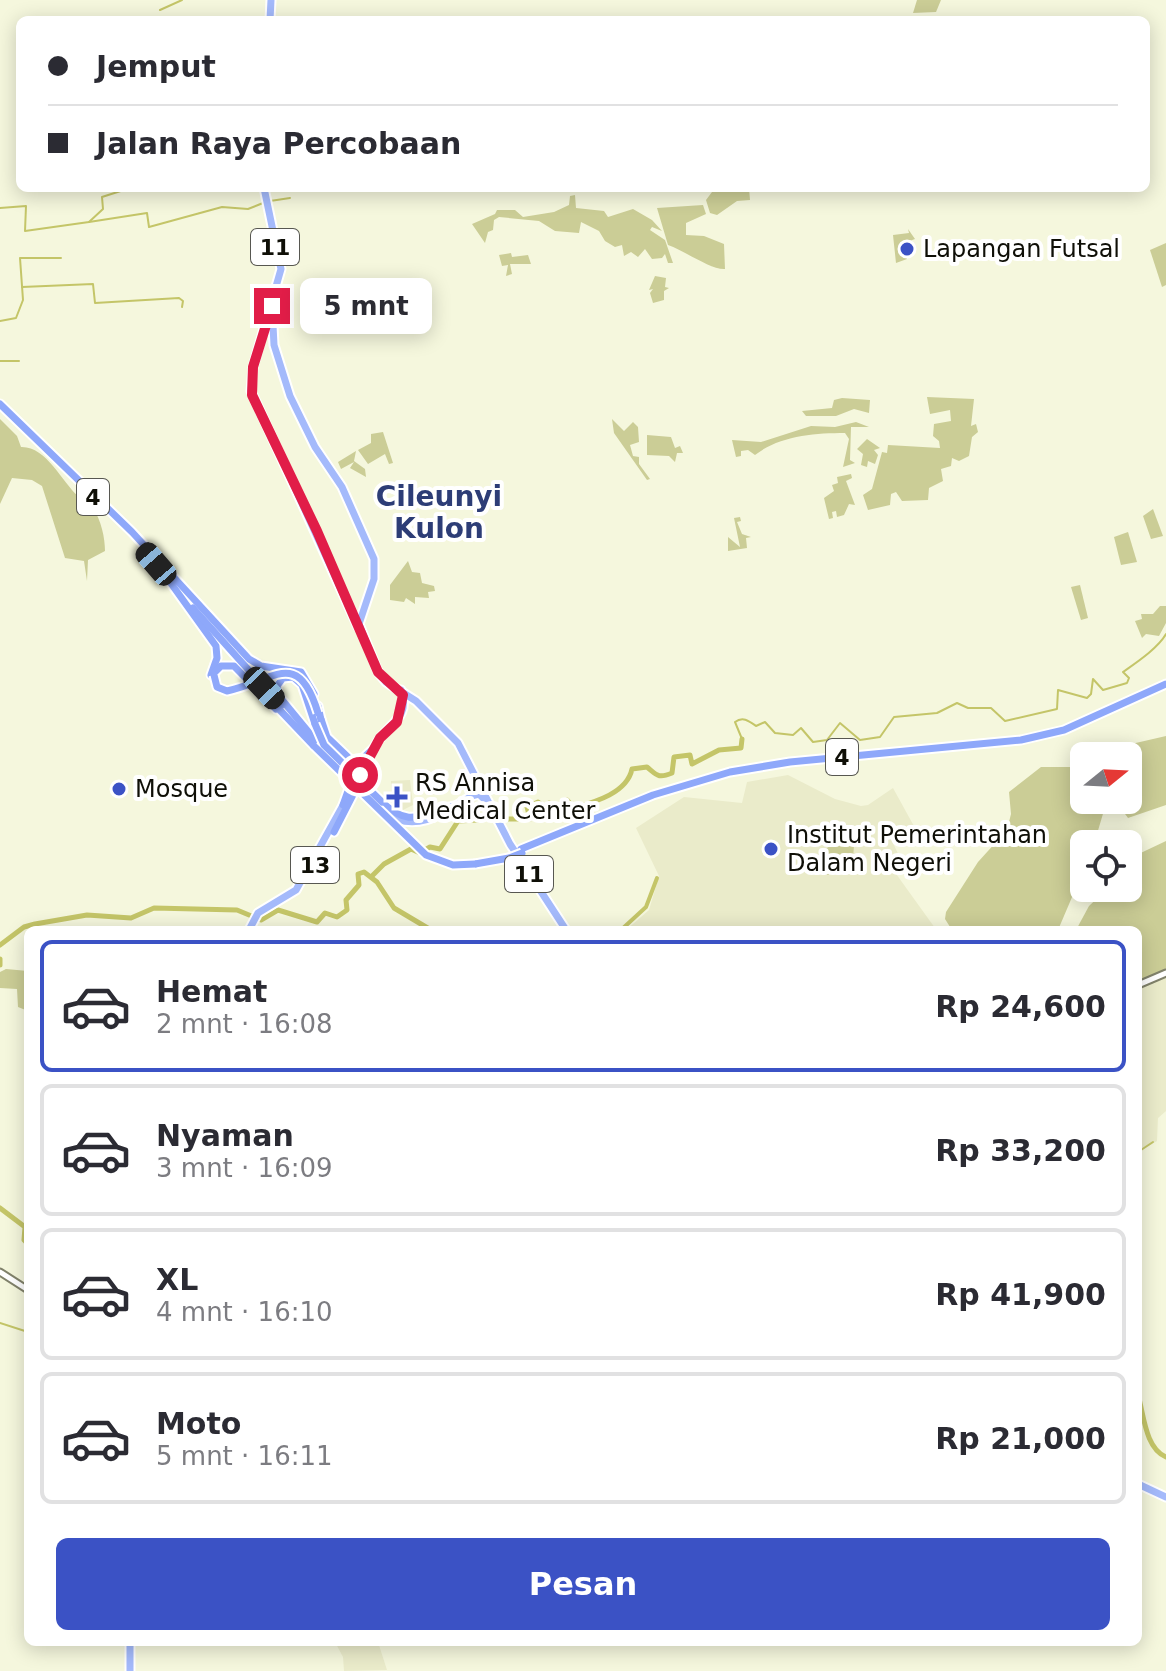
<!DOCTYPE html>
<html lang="id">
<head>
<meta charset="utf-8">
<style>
  body { margin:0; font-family:"DejaVu Sans",sans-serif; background:#f2f2f3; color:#2b2b33; height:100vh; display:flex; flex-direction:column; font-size:30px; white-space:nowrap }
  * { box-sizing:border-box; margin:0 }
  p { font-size:26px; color:#7c7c81 }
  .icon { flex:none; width:44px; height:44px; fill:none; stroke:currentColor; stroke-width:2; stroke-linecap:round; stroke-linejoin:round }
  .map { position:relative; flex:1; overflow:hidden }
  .panel { position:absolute; left:24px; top:926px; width:1118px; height:720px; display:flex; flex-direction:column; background:#fff; border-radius:12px; box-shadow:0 4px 20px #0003 }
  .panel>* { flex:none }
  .hud { position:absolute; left:16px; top:16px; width:1134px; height:176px; border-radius:12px; box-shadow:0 4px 20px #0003; display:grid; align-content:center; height:176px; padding:0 32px; background:#fff }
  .needle { width:52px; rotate:72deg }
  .fabs { position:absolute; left:1070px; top:742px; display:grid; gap:16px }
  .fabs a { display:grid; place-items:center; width:72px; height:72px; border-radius:12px; background:#fff; box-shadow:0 4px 20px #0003; font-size:40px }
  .end { position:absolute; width:36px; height:36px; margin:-18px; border:10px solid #e11d48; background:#fff; box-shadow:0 0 0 4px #fff }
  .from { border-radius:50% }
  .bubble { position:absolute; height:56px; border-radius:12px; background:#fff; box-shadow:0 4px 20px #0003; font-size:26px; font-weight:700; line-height:56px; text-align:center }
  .car { position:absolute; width:24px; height:48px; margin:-24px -12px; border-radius:10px; box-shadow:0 0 6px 2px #0007; background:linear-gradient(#222 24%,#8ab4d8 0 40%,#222 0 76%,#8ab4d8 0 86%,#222 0) }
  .hud b { display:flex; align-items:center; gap:28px; height:76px; font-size:30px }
  .hud b+b { border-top:2px solid #e1e1e2 }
  .hud i { width:20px; height:20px; background:#2b2b33 }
  ul { padding:14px 0 0; list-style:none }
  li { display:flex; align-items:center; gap:24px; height:132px; margin:0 16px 12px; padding:0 16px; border:4px solid #e1e1e2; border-radius:12px }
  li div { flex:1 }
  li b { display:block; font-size:30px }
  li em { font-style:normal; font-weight:700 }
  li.on { border-color:#3b52c5 }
  li>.icon { width:72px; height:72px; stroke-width:1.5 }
  .button { display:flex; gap:16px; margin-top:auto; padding:16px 32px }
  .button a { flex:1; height:92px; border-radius:12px; background:#3b52c5; color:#fff; font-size:32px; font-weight:700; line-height:92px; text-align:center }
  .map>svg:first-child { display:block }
  .built { fill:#eaebca }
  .green { fill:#cbcd96 }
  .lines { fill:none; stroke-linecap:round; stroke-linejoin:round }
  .stream { stroke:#c4c568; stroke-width:2 }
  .canal { stroke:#c4c568; stroke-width:4 }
  .river { stroke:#c4c568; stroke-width:5 }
  .secondary-casing { stroke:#81826b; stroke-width:9 }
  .trunk-casing { stroke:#fff; stroke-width:11 }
  .motorway-casing { stroke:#fff; stroke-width:11 }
  .secondary { stroke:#fff; stroke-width:5 }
  .trunk { stroke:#a4bafb; stroke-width:7 }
  .motorway { stroke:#8ea8fa; stroke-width:7 }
  .motorway-bridge-casing { stroke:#fff; stroke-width:11; stroke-linecap:butt }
  .motorway-bridge { stroke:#8ea8fa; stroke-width:7 }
  .route { stroke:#e11d48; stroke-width:10 }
  .poi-dot { fill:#3b52c5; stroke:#fff; stroke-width:3 }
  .labels { text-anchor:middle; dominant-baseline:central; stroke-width:8; stroke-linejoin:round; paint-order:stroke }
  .shield { fill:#fff; stroke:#575751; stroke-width:2 }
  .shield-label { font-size:22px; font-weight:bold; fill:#0f0f07 }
  .poi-label { font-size:24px; fill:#0f0f07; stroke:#fff; text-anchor:start }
  .quarter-label { font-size:28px; font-weight:bold; fill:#2d3d76; stroke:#fff }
</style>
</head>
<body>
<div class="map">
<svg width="1166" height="1671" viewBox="0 0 1166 1671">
  <rect width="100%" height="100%" fill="#f5f7dd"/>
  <g class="built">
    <path d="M788,775L835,799L861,806L868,805L893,788L915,828L893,843L902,862L894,871L935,928L939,926L942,930H626L649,910L659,876L636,828L684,797L742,803L747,782Z"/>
    <path d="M410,780L413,805L399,812L381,799L391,794V781Z"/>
    <path d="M1166,976V1111L1158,1118L1157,1141L1138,1152V987Z"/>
    <path d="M335,1642H378L387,1670L344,1671L343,1657Z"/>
  </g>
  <g class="green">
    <path d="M917,0H941L936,12L913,13Z"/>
    <path d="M729,188H749L750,200L737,201L717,215L710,213L706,200L712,192Z"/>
    <path d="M575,195L576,208L604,211L608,217L633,209L652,220L662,231L652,227L650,230L665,240L673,263H668L665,254L662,258L652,259L645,249L638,257L631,252L624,256L622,245L615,247L605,241L599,231L581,222L579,233L555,231L539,221L499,217L494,220L493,230L488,232L485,243L472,224L495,214L497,210H515L523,217L554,212L569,205L570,196Z"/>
    <path d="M703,205L706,214L686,223V235L704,236L724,244L725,269C711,270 685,251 668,245L657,208Z"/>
    <path d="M908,229L915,239L904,243L909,244L910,253L906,254L907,259L896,263L893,235L909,233Z"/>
    <path d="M1166,243V285L1162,287L1150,250Z"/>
    <path d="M511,253L512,257L528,255L531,264H510L512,274L506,276L508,265L502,266L499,255Z"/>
    <path d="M655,276L666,278L665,287L669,288L664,291V300L653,303L650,293L653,289L649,290Z"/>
    <path d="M927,397L974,399L971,426L976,424L978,432L972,437L969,456L959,461L952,458L951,466L941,469L943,481L929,488L928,500L902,501L896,492L891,494L890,505L868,510L863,495L872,489L882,452L887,453L888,445L940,448L939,441L933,436L934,424L951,421L950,410L930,414Z"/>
    <path d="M842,398L870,400L869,413L854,409L836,416H806L802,411L832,408L834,400Z"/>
    <path d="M0,419L17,436L21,447C46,446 62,482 78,496C81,499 86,500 89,503C100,515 105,536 105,551L88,560L87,581L84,561L65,558L42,486L32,480L12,478L0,504Z"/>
    <path d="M612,419L624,431L633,422L638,427L639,442L630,445L633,456L639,457V464L650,479L647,480L614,433Z"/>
    <path d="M856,422L869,427H851L850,460L855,463L843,467L849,439L845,433C814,433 779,436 755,455L748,450L741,451V456L736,457L732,440L761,442L811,426L835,427Z"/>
    <path d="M383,432L393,463L389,464L385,454L368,464L358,450L371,443V434Z"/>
    <path d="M647,435L671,437L675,448L680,446L683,453H677L675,462L669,456L647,455Z"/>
    <path d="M867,439L880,448L874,450L878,455L875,464L868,461L867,467L861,465L863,454L857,449Z"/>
    <path d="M356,451L354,461L365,469L366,477L350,468L354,462L341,469L338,462Z"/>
    <path d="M851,474L852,478L846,481L855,505L849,504L844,515L837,517L836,511L832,512L833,518L829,519L824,498L834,491L832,485L838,483L837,477Z"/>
    <path d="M1153,509L1163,536L1151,539L1143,516Z"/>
    <path d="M740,517L741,521L737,522L742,534L751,537L746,538L747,548L728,551V537L740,547L734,518Z"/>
    <path d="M1128,532L1137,562L1121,565L1114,537Z"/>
    <path d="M408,561L412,572L420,573L422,583L434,586L435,591L428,592L429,598L415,597V604L406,598L404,602L390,600V585Z"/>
    <path d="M1080,585L1088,618L1081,620L1071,587Z"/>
    <path d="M1160,606H1166V623L1159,636L1146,634L1142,638L1135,621L1142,619L1141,614H1153Z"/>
    <path d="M1166,736V805L1128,818L1117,803L1105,807L1094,844H1084V869L1058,930H952L945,919L946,912L978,862L1007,830L1011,814L1009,792L1041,767H1073L1084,761V800H1128V756H1101L1131,755L1140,750L1127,745Z"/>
    <path d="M842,838L854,846L853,858L828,875L817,874L812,858Z"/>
    <path d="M1166,841V970L1138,983V930H1076L1089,906L1108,888H1128V859Z"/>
    <path d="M6,969L28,971V1011L18,1007L17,989L0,988V972Z"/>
  </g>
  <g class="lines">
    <g class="stream">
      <path d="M160,10L182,0"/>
      <path d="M270,201L290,198"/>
      <path d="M0,208L26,206L25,231L89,222L103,209L102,197L130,188"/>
      <path d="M89,222L147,213L149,227L222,207L248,209L263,203"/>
      <path d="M22,287L93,284L95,303L179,298L183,301L182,307"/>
      <path d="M0,321L16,318L23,300L20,258H61"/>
      <path d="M0,361H19"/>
      <path d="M742,739L735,722C743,716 749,721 756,726L765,722L775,733L793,735L801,728L813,742L827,740L840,723L860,740L880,737L894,717L937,713L957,703L968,708H991L1005,721L1057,709L1058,690L1087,698L1091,694L1093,679L1103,690L1127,683L1129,678L1123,672C1137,662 1158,648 1166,634"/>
      <path d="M1138,1152L1153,1142"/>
      <path d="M0,1323L28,1332"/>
    </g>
    <path class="canal" d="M621,930L646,907L657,878"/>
    <g class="river">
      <path d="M372,876L384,864L411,849L420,853L430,847L440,849L458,821L478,820L500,813L505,819H530L527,807L538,802L544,807L549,803L556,807L567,800L574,808C595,802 627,793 632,769L647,767C657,775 658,779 672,773L674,757L690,755L692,764L719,750L741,748L742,739"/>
      <path d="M0,945L24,927L35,924L87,915L131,918L154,908L237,910L261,920L278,910L317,922L325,913L337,917L347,910L346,900L359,885L358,874L364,872L377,882L394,908L431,930"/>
      <path d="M0,959V965"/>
      <path d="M0,1208L25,1227L24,1240L28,1244"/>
      <path d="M1138,1395C1144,1415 1145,1448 1166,1457"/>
    </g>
    <g class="secondary-casing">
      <g id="secondary">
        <path d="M1138,985L1166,973"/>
        <path d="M0,1272L28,1290"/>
      </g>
    </g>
    <g class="trunk-casing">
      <g id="trunk">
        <path d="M270,20L271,0"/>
        <path d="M264,188L281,269L253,367L251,391L358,627"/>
        <path d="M272,306L274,345L290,396L315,447L342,487L374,559V579L359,624L378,672L386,682L416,701L458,743L510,844L566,930"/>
        <path d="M355,782C363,769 370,754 378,741C389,724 411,717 401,690"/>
        <path d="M471,796L479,794L483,798"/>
        <path d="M385,813C417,835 447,811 475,794"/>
        <path d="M249,930L258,913L296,890L346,800"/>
        <path d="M1138,1484L1166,1497"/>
        <path d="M130,1671V1642"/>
      </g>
    </g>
    <g class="motorway-casing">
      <g id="motorway">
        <path d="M0,404L132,532L249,659L261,666L301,672L314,694"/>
        <path d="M165,575L216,646L217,658L211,675"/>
        <path d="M193,608L281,706"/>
        <path d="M214,673L221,666H234L276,709"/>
        <path d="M276,706L314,746"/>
        <path d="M318,706L321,720"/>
        <path d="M321,719L327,737L351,760H361L375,747"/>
        <path d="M316,727L302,685L293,677L283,678L277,686L278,695L320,746"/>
        <path d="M382,802C412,831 423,811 455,806"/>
        <path d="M343,805L353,777"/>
        <path d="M334,832L357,787"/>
        <path d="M521,849L653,795L730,772L790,762L1021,740L1064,730L1166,684"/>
        <path d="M475,864L509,858"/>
      </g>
    </g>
    <use href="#secondary" class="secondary"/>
    <use href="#trunk" class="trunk"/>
    <use href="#motorway" class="motorway"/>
    <g class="motorway-bridge-casing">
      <g id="motorway-bridge">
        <path d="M214,675L217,687L227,691C274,681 298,647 318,713"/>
        <path d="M315,724L324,745L382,802"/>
        <path d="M314,746L426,855L453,865L475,864"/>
        <path d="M509,858L522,853"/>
      </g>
    </g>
    <use href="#motorway-bridge" class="motorway-bridge"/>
  </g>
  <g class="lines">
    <path class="route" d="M272,306L253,367L252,395L317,531L378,672L403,695L397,722L380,738L360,775"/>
  </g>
  <g class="poi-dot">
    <circle cx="907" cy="249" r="8"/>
    <circle cx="119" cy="789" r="8"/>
    <path d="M393 785h8v8h8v8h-8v8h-8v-8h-8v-8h8z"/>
    <circle cx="771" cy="849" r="8"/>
  </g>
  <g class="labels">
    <g class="shield">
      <rect x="251" y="229" width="48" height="36" rx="6"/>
      <rect x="77" y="479" width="32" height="36" rx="6"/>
      <rect x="826" y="739" width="32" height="36" rx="6"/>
      <rect x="291" y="847" width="48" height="36" rx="6"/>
      <rect x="505" y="856" width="48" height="36" rx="6"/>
    </g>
    <g class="shield-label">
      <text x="275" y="247">11</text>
      <text x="93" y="497">4</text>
      <text x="842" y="757">4</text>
      <text x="315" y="865">13</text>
      <text x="529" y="874">11</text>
    </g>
    <g class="poi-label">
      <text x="923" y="249">Lapangan Futsal</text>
      <text x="415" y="783">RS Annisa<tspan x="415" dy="28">Medical Center</tspan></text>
      <text x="135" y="789">Mosque</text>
      <text x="787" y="835">Institut Pemerintahan<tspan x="787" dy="28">Dalam Negeri</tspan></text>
    </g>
    <g class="quarter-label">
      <text x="439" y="496">Cileunyi<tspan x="439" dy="32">Kulon</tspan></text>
    </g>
  </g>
</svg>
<div class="fabs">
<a><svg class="needle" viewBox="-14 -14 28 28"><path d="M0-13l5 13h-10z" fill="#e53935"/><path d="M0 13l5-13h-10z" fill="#7c7c81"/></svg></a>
<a><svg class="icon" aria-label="locate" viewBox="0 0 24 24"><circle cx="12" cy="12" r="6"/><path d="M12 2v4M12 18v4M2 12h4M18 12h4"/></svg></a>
</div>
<i class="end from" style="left:360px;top:775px"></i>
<i class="end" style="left:272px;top:306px"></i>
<div class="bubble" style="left:300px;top:278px;width:132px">5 mnt</div>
<i class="car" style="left:156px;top:564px;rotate:319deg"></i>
<i class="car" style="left:264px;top:688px;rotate:137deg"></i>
<div class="hud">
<b><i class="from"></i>Jemput</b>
<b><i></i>Jalan Raya Percobaan</b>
</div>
<section class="panel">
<ul>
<li class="on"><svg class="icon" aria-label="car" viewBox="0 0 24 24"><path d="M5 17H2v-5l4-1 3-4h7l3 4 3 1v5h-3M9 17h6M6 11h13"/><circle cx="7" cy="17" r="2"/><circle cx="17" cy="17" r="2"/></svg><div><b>Hemat</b><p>2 mnt · 16:08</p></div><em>Rp 24,600</em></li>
<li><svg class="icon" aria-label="car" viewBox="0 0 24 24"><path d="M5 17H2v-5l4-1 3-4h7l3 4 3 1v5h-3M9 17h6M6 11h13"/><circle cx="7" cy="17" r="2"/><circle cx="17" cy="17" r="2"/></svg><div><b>Nyaman</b><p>3 mnt · 16:09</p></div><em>Rp 33,200</em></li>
<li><svg class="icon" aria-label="car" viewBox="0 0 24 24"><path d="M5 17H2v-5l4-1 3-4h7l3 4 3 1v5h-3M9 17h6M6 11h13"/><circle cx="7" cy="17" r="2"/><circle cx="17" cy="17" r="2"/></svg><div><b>XL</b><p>4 mnt · 16:10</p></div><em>Rp 41,900</em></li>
<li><svg class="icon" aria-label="car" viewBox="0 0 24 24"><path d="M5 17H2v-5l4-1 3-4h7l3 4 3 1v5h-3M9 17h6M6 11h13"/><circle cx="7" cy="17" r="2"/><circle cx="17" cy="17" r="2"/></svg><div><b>Moto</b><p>5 mnt · 16:11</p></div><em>Rp 21,000</em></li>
</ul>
<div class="button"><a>Pesan</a></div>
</section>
</div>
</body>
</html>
